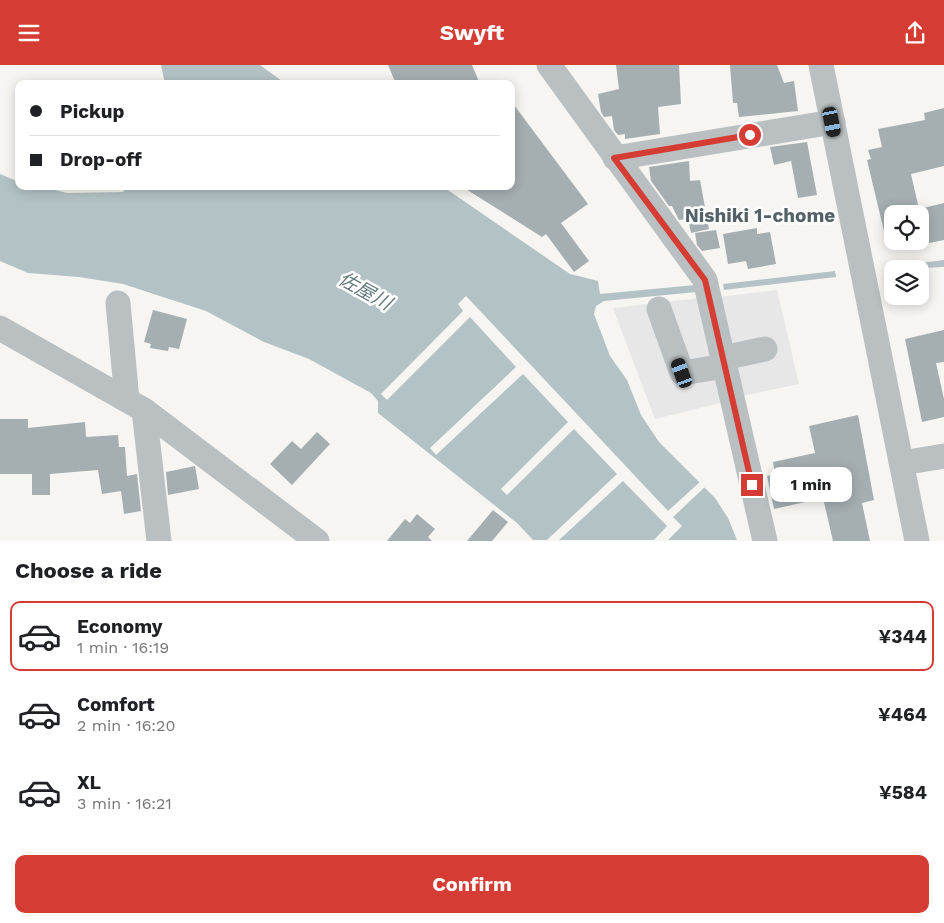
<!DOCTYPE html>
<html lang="en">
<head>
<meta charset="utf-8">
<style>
  body { margin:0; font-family:"Work Sans","Noto Sans JP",sans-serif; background:#f6f6f6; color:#202124; height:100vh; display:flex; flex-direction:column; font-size:19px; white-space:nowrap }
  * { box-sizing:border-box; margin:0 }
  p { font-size:16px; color:#757577 }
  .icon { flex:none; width:28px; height:28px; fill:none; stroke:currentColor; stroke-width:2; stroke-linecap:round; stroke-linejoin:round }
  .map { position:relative; height:476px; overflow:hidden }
  .side { display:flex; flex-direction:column; background:#fff; flex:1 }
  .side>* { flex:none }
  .guide { position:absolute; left:15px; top:15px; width:500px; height:110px; border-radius:10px; box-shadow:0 2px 12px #0003; display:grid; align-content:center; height:110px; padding:0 15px; background:#fff }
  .tools { position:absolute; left:884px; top:140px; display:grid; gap:10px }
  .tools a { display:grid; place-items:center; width:45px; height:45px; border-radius:10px; background:#fff; box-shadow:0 2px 12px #0003; font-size:25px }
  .end { position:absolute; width:22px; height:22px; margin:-11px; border:6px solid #d53c33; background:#fff; box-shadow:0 0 0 2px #fff }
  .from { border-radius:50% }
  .bubble { position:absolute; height:35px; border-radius:10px; background:#fff; box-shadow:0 2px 12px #0003; font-size:16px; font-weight:700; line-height:35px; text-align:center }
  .car { position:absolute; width:15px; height:30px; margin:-15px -8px; border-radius:6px; box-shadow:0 0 4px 1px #0007; background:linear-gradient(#222 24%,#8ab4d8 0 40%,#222 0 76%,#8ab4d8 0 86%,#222 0) }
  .guide b { display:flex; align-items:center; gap:18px; height:48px; font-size:19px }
  .guide b+b { border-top:1px solid #e0e0e0 }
  .guide i { width:12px; height:12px; background:#202124 }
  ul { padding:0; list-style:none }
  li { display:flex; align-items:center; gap:15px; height:70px; margin:0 10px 8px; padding:0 5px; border:2px solid transparent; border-radius:10px }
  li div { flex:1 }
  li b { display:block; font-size:19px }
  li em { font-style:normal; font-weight:700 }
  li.selected { border-color:#d53c33 }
  li>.icon { width:45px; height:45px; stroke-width:1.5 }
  h2 { padding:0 15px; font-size:22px; line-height:60px }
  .cta { display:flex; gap:10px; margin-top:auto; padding:10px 15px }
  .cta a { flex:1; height:58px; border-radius:10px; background:#d53c33; color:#fff; font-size:20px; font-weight:700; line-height:58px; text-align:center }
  header { display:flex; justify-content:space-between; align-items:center; height:65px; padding:0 15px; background:#d53c33; color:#fff; font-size:22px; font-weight:700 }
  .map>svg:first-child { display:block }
  .built { fill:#e6e7e6 }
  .water { fill:#b3c2c4 }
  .pier { fill:#f6f5f2 }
  .building { fill:#a5aeb1; fill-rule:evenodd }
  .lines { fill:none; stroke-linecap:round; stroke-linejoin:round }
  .minor { stroke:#bac0c2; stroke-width:25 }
  .route { stroke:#d53c33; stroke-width:6 }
  .labels { text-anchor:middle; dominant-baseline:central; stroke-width:5; stroke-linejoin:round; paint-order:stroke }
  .neighbourhood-label { font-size:19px; font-weight:bold; fill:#546267; stroke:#fff }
  .water-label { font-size:19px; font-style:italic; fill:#637b7e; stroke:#fff }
</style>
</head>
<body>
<header><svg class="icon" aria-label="menu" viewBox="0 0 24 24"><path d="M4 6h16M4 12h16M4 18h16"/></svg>Swyft<svg class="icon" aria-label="share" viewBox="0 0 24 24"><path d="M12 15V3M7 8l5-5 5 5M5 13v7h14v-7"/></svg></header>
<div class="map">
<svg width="944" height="476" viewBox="0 0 944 476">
  <rect width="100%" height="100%" fill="#f6f5f2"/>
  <g class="built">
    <path d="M777,225L799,319L742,331L719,232Z"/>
    <path d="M700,233L724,337L655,354L613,243Z"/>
  </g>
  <g class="water">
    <path d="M161,0H260L286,19H165Z"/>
    <path d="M0,109L19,117V121H40L67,128L123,127L128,121H442L570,209L598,216L600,229L695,220L696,227L604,236L596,241L594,249L610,291L627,315L641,350L659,377L715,433L728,453L737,475H533L517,458L378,348V336L371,328L309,294L264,277L206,246L123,219L79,212L28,208L0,196Z"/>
    <path d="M944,195V202L896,204V201Z"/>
    <path d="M835,206L836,212L724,225L723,219Z"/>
  </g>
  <path class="pier" d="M466,231L668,446L701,416L706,421L673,452L682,461L668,475H654L667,461L623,416L559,475H547L617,409L574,364L507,430L501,424L568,357L523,309L436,390L430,383L516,302L470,252L387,335L381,329L463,246L458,239Z"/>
  <g class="building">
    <path d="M388,0H472L480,19H396Z"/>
    <path d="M616,0H679L681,39L658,42L660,69L625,74V69L618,70L614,65L612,51L604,52L601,47L598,29L619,24Z"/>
    <path d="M730,0H777L784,18L794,16L798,46L739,52L737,38H733Z"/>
    <path d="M511,36L588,139L561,158L589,196L574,207L546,169L542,172L461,121H511Z"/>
    <path d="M944,43V101L911,109L919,144L944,138V175L929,178L928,175L888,183L867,95L871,94L868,85L882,82L878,64L925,55L924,48ZM892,149H920V176H892Z"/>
    <path d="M807,77L817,130L798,133L791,96L774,100L770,82Z"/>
    <path d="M689,96L690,116L700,115L709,164L691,168L688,154L679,155L672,141H669L651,116L649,102Z"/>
    <path d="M757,163V169L770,167L776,199L748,204L746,196L728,199L723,169Z"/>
    <path d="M716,165L720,183L702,186L697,180L695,168Z"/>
    <path d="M153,245L187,254L179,284L169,282L168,286L150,283L151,279L144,277Z"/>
    <path d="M944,265V297L936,298L944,334V352L922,357L905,274Z"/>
    <path d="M858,350L874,435L862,438L870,476H833L823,433L774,444L767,411L775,409L773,397L815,388L809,361Z"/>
    <path d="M0,354H28V363L85,357L86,372L118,370L119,382H125L127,411L137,409L141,446L124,449L121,426L102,429L98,405L50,409V430H32V409H0Z"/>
    <path d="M317,367L330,379L292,420L270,399L292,376L301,384Z"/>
    <path d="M195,401L199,424L168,430L166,407Z"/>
    <path d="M493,445L508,457L492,476H467Z"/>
    <path d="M417,449L435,464L428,472L432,476H387L405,454L410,458Z"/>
  </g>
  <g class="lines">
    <g class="minor">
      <path d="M549,0L705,215L765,476"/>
      <path d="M821,0L917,476"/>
      <path d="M615,93L833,57"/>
      <path d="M118,238L127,335"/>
      <path d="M659,244L682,308L725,301"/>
      <path d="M0,263L144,345L317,476"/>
      <path d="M723,293L765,284"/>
      <path d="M144,345L159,476"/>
      <path d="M902,398L944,391"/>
    </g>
  </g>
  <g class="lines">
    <path class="route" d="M750,70L614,93L705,215L752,420"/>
  </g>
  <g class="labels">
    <g class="neighbourhood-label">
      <text x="760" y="150">Nishiki 1-chome</text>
    </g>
    <g class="water-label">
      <text transform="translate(365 226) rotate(29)">佐屋川</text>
    </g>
  </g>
</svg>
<div class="tools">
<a><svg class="icon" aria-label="locate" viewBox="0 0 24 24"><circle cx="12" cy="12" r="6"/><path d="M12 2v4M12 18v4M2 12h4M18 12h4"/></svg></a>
<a><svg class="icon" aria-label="layers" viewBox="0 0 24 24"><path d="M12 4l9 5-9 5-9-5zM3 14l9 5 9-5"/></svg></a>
</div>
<i class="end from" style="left:750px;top:70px"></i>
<i class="end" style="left:752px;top:420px"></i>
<div class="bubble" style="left:770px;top:402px;width:82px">1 min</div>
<i class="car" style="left:832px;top:57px;rotate:169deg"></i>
<i class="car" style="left:682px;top:308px;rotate:340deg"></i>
<div class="guide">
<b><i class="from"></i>Pickup</b>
<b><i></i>Drop-off</b>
</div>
</div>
<section class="side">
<h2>Choose a ride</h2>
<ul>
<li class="selected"><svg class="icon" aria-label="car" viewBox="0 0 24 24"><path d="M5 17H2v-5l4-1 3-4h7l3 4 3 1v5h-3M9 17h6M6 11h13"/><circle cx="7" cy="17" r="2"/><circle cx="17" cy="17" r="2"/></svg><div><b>Economy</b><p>1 min · 16:19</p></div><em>¥344</em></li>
<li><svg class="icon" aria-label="car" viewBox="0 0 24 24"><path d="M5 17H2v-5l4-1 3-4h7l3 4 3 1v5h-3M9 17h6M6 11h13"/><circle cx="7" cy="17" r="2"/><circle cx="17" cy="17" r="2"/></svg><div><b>Comfort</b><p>2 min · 16:20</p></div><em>¥464</em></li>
<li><svg class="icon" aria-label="car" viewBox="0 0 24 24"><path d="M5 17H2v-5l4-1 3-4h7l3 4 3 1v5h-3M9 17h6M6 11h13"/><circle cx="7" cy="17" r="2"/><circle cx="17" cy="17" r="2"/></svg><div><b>XL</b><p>3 min · 16:21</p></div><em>¥584</em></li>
</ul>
<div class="cta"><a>Confirm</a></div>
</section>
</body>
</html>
